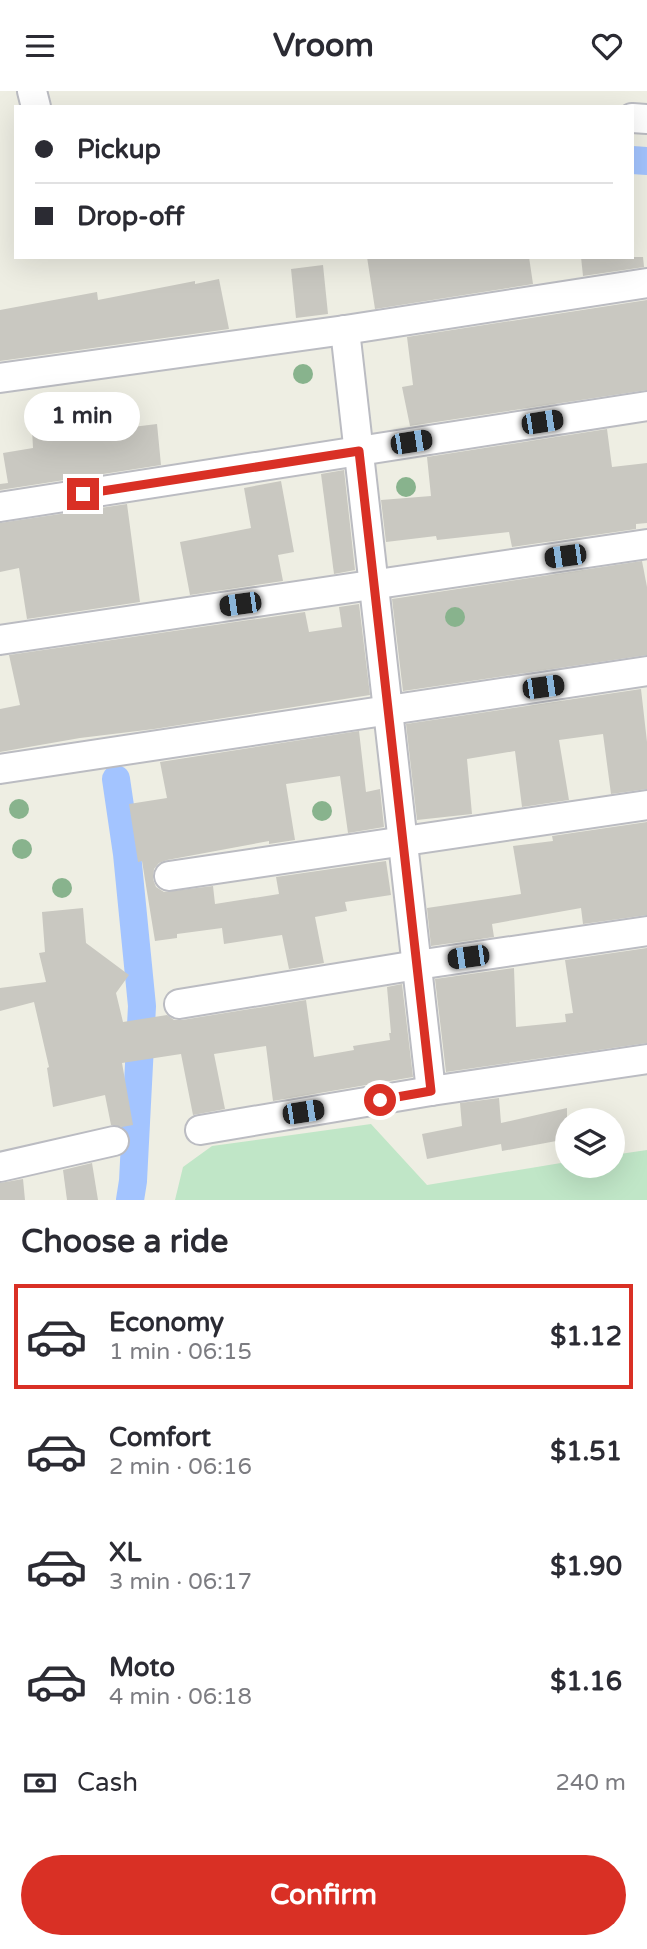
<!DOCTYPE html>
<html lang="en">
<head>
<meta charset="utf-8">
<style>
  body { margin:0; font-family:"Varela Round",sans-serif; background:#f7f7f7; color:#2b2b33; height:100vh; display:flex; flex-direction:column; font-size:26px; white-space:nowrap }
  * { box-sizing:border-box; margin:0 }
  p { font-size:23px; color:#7c7c81 }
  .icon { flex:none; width:38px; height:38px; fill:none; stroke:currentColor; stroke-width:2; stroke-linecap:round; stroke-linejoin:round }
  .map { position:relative; height:1109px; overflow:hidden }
  .drawer { display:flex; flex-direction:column; background:#fff; flex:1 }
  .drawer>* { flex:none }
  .top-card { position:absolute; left:14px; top:14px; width:620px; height:154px; border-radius:0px; box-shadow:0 7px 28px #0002; display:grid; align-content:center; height:154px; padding:0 21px; background:#fff }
  .fabs { position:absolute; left:555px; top:1017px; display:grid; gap:14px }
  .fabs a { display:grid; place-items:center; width:70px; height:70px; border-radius:50%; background:#fff; box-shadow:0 7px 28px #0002; font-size:35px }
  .end { position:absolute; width:32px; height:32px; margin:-16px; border:9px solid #d93025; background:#fff; box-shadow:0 0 0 4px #fff }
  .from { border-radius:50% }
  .bubble { position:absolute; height:49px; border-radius:24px; background:#fff; box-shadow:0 7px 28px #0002; font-size:23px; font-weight:700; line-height:49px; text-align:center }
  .car { position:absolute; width:21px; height:42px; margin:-21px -10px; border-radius:9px; box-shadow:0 0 5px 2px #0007; background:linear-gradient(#222 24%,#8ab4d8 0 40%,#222 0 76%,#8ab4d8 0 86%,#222 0) }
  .top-card b { display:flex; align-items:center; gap:24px; height:66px; font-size:26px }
  .top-card b+b { border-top:2px solid #e1e1e2 }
  .top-card i { width:18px; height:18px; background:#2b2b33 }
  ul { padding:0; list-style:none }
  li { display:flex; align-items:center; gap:21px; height:105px; margin:0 14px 10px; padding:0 7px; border:4px solid transparent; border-radius:0px }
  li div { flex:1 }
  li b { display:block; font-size:26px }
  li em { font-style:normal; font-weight:700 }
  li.on { border-color:#d93025 }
  li>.icon { width:63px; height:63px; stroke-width:1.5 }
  h2 { padding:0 21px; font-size:32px; line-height:84px }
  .pay { display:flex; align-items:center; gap:18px; height:77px; padding:0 21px; font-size:26px }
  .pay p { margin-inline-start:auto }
  .cta { display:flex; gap:14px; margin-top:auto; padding:14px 21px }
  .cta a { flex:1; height:80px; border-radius:42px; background:#d93025; color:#fff; font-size:28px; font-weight:700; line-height:80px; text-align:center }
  header { display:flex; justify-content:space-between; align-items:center; height:91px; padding:0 21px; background:#fff; font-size:32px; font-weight:700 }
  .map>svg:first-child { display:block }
  .green { fill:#c0e6c7 }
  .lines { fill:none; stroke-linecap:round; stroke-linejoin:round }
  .canal { stroke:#a3c4ff; stroke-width:28 }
  .building { fill:#c9c8c1 }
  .minor-casing { stroke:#bbbcc2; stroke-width:32 }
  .minor { stroke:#fff; stroke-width:28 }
  .tree { fill:#88b38d }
  .route { stroke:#d93025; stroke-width:9 }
</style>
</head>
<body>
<header><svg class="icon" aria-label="menu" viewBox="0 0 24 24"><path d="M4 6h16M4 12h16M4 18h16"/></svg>Vroom<svg class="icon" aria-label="heart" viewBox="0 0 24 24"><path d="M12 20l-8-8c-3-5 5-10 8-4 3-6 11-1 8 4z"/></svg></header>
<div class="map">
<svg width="647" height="1109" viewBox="0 0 647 1109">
  <rect width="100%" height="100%" fill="#eeeee3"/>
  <path class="green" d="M371,1033L427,1094L567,1071V1074H612L613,1064L647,1059V1109H175L183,1076L212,1055Z"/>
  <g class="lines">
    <g class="canal">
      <path d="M632,69L647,70"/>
      <path d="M116,688L127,763L142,915L133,1090L130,1109"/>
    </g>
  </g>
  <g class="building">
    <path d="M367,166H529L533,193L375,218Z"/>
    <path d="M581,166H643L644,176L583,185Z"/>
    <path d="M323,174L328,223L296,227L291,178Z"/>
    <path d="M219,188L229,238L0,270V219L97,201L98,209L195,190V193Z"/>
    <path d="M647,209V299L410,335L402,296L413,294L407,246Z"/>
    <path d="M65,317L67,344L157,333L161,374L0,399V393L8,392L3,362L33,357L31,320Z"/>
    <path d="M607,338L612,376L647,372V432L636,433V438L512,456L509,441L437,449L436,445L386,451L381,409L431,405L427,366Z"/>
    <path d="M344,379L355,479L334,483L321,383Z"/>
    <path d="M281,390L294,461L278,464L283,490L190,504L180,451L251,437L244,397Z"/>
    <path d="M127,413L140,511L27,528L19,477L0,481V432Z"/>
    <path d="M642,470L647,496V564L403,600L392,508Z"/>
    <path d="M359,513L370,604L154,638L80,647L0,661V618L20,614L9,564L305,521L309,541L342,536L339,516Z"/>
    <path d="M641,598L647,651V698L611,703L603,643L559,649L569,709L522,716L515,660L467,668L472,723L417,729L406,633Z"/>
    <path d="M359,640L366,701L380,698L384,736L348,742L340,685L286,693L295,749L269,753V750L167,769L159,772L154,778L153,788L156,796L164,801L213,795L215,813L279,803L276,786L386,770L391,804L345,811L347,820L315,826L324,872L289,878L282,844L224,853L222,837L177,843V847L155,850L142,770L138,771L129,713L167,707L160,671Z"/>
    <path d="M647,731V824L583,833L581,817L492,833L494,846L431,855L427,817L521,803L513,755L553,750L552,745Z"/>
    <path d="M83,817L86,852L129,884L116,902L123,931L167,924L174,929H182L306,909L314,966L354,959L353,955L390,949L389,942H391L387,896L402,893L413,986L273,1010L266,955L214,963L225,1018L193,1024L181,963L122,972L133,1034L122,1036L111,1034L105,1004L53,1016L47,977L49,976L34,911L0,920V897L46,891L39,862L45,861L42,821Z"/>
    <path d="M647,857V952L446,981L435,888L514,877L516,936L566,931L565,923L573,922L565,869Z"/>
    <path d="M499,1007L501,1032L567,1017V1048L502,1060L501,1053L427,1068L422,1043L462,1035L460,1012Z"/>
    <path d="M92,1072L98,1109H67L63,1079Z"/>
    <path d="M23,1088L25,1109H0V1092Z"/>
  </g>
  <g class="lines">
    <g class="minor-casing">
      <g id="minor">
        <path d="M32,0L36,16"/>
        <path d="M632,27L647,28"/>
        <path d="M345,239L431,1000"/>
        <path d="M0,287L345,239L647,192"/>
        <path d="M0,416L647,315"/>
        <path d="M0,549L647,453"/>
        <path d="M0,678L647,580"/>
        <path d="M169,785L647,714"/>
        <path d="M179,913L417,874L647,840"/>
        <path d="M200,1039L431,1000L647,968"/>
        <path d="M0,1076L114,1050"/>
      </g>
    </g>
    <use href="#minor" class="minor"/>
  </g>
  <g class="tree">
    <circle cx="303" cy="283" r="10"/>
    <circle cx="406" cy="396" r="10"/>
    <circle cx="455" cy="526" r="10"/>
    <circle cx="19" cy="718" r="10"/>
    <circle cx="322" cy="720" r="10"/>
    <circle cx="22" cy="758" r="10"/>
    <circle cx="62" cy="797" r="10"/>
  </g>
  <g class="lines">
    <path class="route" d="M83,403L359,360L431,1000L380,1009"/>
  </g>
</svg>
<div class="fabs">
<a><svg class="icon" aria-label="layers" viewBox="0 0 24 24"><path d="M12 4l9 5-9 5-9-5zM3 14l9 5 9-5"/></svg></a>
</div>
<i class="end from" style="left:380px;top:1009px"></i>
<i class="end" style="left:83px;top:403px"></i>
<div class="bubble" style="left:24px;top:301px;width:116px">1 min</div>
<i class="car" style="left:542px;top:331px;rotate:81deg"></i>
<i class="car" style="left:411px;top:351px;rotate:81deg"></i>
<i class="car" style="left:565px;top:465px;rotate:262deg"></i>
<i class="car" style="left:240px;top:513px;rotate:262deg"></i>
<i class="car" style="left:543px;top:596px;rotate:82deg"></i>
<i class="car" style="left:468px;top:866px;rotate:262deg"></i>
<i class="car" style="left:303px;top:1021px;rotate:81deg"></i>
<div class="top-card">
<b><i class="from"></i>Pickup</b>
<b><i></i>Drop-off</b>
</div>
</div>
<section class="drawer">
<h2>Choose a ride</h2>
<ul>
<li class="on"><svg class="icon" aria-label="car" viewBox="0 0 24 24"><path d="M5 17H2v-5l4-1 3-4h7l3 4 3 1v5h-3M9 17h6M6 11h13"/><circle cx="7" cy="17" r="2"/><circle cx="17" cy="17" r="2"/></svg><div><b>Economy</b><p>1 min · 06:15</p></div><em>$1.12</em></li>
<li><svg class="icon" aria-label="car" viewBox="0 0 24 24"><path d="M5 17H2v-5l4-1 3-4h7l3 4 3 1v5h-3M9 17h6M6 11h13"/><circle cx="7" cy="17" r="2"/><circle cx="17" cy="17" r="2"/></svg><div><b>Comfort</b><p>2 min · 06:16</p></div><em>$1.51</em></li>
<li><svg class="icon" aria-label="car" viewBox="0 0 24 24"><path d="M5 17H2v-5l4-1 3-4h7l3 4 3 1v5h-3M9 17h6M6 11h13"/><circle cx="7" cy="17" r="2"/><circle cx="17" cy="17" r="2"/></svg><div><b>XL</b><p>3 min · 06:17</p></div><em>$1.90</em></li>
<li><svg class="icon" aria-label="car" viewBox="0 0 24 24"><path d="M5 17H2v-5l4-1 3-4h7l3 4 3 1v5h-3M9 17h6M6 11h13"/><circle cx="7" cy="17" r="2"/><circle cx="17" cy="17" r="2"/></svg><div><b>Moto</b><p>4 min · 06:18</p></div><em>$1.16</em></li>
</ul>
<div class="pay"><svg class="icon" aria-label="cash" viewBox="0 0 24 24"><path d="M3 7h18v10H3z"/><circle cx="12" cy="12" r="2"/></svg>Cash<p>240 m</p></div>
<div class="cta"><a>Confirm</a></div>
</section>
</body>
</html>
